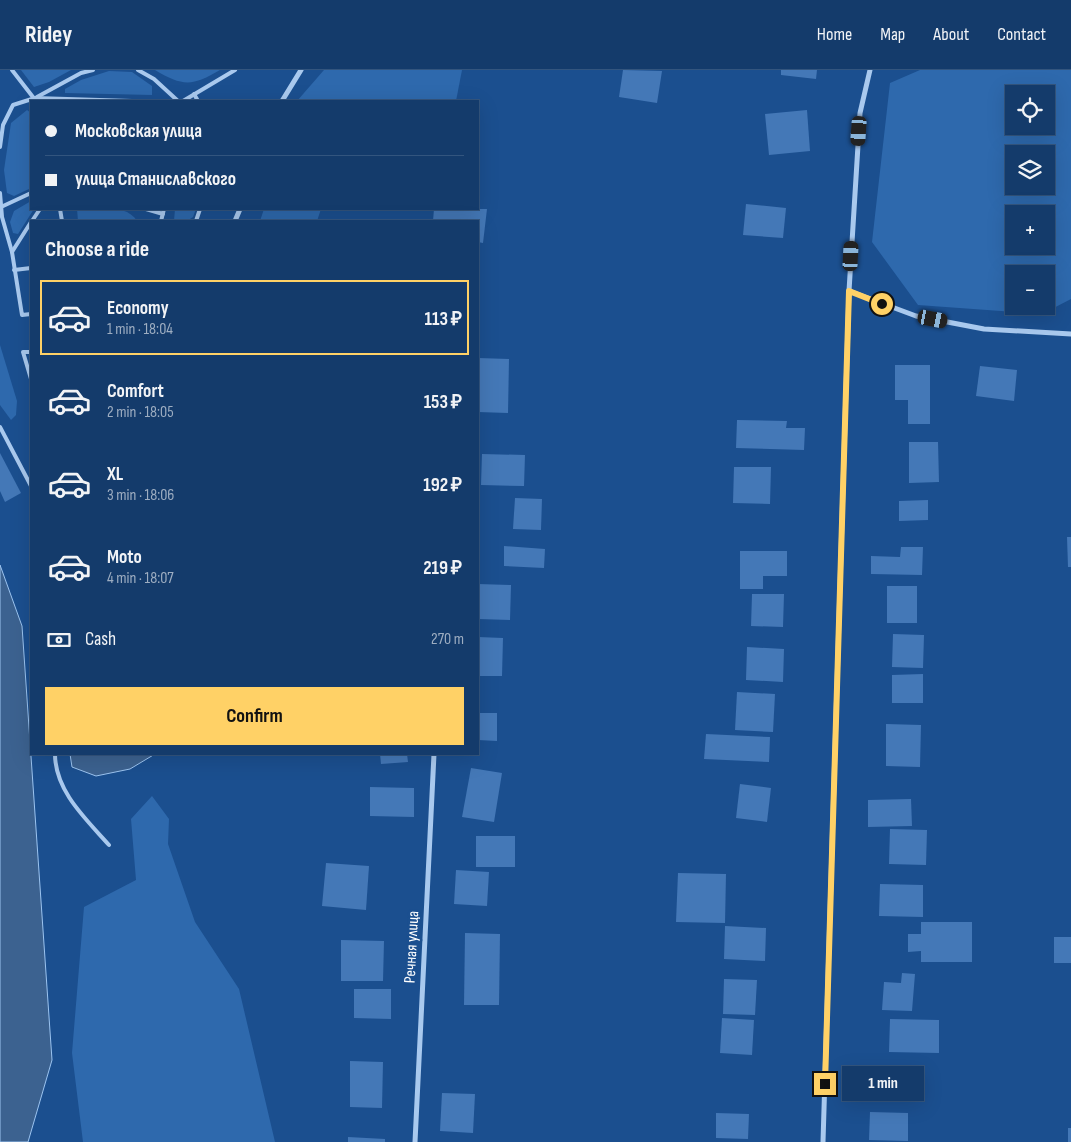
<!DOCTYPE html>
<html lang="en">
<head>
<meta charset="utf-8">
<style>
  body { margin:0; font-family:"Sofia Sans Condensed",sans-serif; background:#1d4271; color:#f1f3f6; height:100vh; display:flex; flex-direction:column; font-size:19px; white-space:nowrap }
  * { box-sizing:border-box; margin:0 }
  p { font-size:16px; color:#9dadc1 }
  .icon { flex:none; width:28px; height:28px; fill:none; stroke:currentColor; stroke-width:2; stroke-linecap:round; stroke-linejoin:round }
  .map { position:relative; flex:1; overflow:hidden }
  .drawer { position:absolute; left:30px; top:150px; width:449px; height:535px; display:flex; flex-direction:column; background:#143b6b; border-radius:0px; box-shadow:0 5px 20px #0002,0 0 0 1px #33557e }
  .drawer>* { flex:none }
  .top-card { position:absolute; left:30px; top:30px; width:449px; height:110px; border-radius:0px; box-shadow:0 5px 20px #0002,0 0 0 1px #33557e; display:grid; align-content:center; height:110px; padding:0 15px; background:#143b6b }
  .fabs { position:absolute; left:1005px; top:15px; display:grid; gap:10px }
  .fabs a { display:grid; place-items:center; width:50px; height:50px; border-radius:0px; background:#143b6b; box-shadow:0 5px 20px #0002,0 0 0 1px #33557e; font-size:25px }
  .end { position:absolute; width:22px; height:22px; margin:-11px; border:6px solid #ffd166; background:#111; box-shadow:0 0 0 2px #111 }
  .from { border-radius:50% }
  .bubble { position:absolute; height:35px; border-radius:0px; background:#143b6b; box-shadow:0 5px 20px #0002,0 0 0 1px #33557e; font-size:16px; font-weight:700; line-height:35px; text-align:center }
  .car { position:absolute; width:15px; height:30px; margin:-15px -8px; border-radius:6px; box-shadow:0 0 4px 1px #0007; background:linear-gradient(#222 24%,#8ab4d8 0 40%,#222 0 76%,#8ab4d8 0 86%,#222 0) }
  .top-card b { display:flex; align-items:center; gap:18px; height:48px; font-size:19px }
  .top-card b+b { border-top:1px solid #33557e }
  .top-card i { width:12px; height:12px; background:#f1f3f6 }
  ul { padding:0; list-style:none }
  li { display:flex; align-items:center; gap:15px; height:75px; margin:0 10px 8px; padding:0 5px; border:2px solid transparent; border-radius:0px }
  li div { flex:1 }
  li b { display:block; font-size:19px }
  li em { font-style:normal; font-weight:700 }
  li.current { border-color:#ffd166 }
  li>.icon { width:45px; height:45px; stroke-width:1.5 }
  h2 { padding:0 15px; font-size:22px; line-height:60px }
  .pay { display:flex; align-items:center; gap:12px; height:55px; padding:0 15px; font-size:19px }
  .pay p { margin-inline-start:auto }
  .primary-button { display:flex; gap:10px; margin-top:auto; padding:10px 15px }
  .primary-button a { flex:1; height:58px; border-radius:0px; background:#ffd166; color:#111; font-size:20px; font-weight:700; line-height:58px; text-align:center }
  header { display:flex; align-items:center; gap:30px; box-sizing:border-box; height:70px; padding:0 25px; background:#143b6b; border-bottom:1px solid #33557e }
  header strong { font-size:24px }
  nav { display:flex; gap:28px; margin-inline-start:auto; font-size:18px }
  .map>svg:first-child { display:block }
  .green { fill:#2e69ad; fill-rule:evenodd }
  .water { fill:#3c6290; stroke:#9cc4f0 }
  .building { fill:#4478b7 }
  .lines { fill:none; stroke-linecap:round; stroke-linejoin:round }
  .lane { stroke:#a9c9ee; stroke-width:4 }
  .street { stroke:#a9c9ee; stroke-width:5 }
  .route { stroke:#ffd166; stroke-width:6 }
  .labels { text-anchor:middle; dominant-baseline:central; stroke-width:5; stroke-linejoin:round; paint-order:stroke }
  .street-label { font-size:16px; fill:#fff; stroke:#1b4f8f }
</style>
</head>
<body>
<header>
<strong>Ridey</strong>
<nav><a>Home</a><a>Map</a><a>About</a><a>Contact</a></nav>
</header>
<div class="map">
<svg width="1071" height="1072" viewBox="0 0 1071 1072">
  <rect width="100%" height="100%" fill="#1b4f8f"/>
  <g class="green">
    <path d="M21,0H71L49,12L34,17Z"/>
    <path d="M155,0H220C193,16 183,17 155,0Z"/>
    <path d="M324,0H462L456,31H297Z"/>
    <path d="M920,0H1071V229L1042,244L918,235L872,172L890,13ZM1014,24H1046V56H1014ZM1014,84H1046V116H1014ZM1014,144H1046V176H1014ZM1014,204H1046V236H1014Z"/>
    <path d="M109,1L132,2L152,16V25L65,23V19L81,10Z"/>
    <path d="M27,40L31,43V118L14,126L7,123L4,100L11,53Z"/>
    <path d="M31,131V139H34L18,164L13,163L10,152L14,141Z"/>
    <path d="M77,139C96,139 126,133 137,151H78Z"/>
    <path d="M175,139H196L193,147L187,151H174Z"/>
    <path d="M264,139H321L317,151H260Z"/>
    <path d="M0,275L17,331L16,345L11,350L0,335Z"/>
    <path d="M152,726L169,749L168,774L195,852L239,919L275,1072H83L72,983L84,837L136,810L131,749Z"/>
  </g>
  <g class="water">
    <path d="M0,495L22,556L52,990L28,1072H0Z"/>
    <path d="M70,684H155L130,699L96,706L72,697Z"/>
  </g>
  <g class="building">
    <path d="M623,0L662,1L657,33L619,27Z"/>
    <path d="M781,0H817L816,9L781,5Z"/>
    <path d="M807,40L810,81L769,85L765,44Z"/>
    <path d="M746,134L786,138L783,168L743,165Z"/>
    <path d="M434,139H487L483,173L478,172V151H433Z"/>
    <path d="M478,288L509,289L508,343L478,342Z"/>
    <path d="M895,295H930V354H908V330H895Z"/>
    <path d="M980,296L1017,300L1014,331L976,326Z"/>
    <path d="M737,350L787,351L786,358H805L804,380L736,378Z"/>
    <path d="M909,372H938L939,412L909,413Z"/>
    <path d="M0,383L21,423L5,432L0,421Z"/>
    <path d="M482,384L525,385L524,416L481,415Z"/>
    <path d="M734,397H771L770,434L733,433Z"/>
    <path d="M515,428L542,429L541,460L513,459Z"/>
    <path d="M928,430V450L899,451V431Z"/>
    <path d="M1067,467H1071V497H1068Z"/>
    <path d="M504,476L545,479L544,498L504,496Z"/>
    <path d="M901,477H923L922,505L871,504V486L900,487Z"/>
    <path d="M740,481H787V506H763V519H740Z"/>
    <path d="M478,514L511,515L510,550L478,549Z"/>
    <rect x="887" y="516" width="30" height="37"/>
    <path d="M752,524H784L783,557L751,556Z"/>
    <path d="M893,564L924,565L923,598L892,597Z"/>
    <path d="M478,567L503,568L502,606H478Z"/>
    <path d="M747,577L784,579L783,612L746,610Z"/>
    <path d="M923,604V633H892V605Z"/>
    <path d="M737,622L775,624L773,662L735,660Z"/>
    <path d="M478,643H497V671L478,670Z"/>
    <path d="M886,654L921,655L920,697L886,696Z"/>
    <path d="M706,664L770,667L769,692L704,689Z"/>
    <path d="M380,684H407L408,692L381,694Z"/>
    <path d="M471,698L502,703L494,752L462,747Z"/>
    <path d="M740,714L771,718L767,752L736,748Z"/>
    <path d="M370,717L414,718V747L370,746Z"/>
    <path d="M911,729L912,756L868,757V730Z"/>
    <path d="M890,759L927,760L926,795L889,794Z"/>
    <rect x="476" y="766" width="39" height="31"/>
    <path d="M326,793L369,796L366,840L322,836Z"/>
    <path d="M456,800L489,802L487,836L454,834Z"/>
    <path d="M678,803L726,804L725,853L676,852Z"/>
    <path d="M880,814L923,815V847L879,846Z"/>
    <path d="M921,852H972V892H921V881L908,882V864H921Z"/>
    <path d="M725,856L766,858L765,891L724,889Z"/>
    <path d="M465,863L500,864L499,935H464Z"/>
    <rect x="1054" y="867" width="17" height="26"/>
    <path d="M341,870L384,871L383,911H341Z"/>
    <path d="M902,903L915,904L912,941L882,940L884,912L901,913Z"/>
    <path d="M724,909L757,910L755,945L723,944Z"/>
    <path d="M354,919H391V949L354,948Z"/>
    <path d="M722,948L754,950L752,985L720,983Z"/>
    <path d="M890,949L939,950V983L889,982Z"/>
    <path d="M350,991L383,992L382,1038L350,1037Z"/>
    <path d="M856,1001L910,1002V1032L855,1031Z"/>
    <path d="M442,1023L475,1024L473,1063L440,1061Z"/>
    <path d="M870,1042L908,1043V1071L869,1070Z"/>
    <path d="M716,1043L749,1044L748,1069L716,1068Z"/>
    <rect x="1068" y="1058" width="3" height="14"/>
    <path d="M348,1067L385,1069V1072H348Z"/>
  </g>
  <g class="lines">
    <g class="lane">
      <path d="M12,0L36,31"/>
      <path d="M138,0L154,9L178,31"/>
      <path d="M194,24L198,31"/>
      <path d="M37,27L81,3L93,0"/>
      <path d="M183,31L235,0"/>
      <path d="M0,77L3,55L13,35L35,28L132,31"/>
      <path d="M0,123L2,147L12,182L22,245L31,244"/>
      <path d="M1,137L31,123"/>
      <path d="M60,139L62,151"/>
      <path d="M146,139L163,144"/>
      <path d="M32,151L40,139"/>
      <path d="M161,151L164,139"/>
      <path d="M196,151L200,139"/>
      <path d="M12,182L31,152"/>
      <path d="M14,200L31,198"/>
      <path d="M31,282H23L31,309"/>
      <path d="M0,357L31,416"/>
      <path d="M55,684C55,721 86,749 109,775"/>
    </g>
    <g class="street">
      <path d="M282,31L301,0"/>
      <path d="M235,151L240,139"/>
      <path d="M849,221L916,246L984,259L1071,264"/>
      <path d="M415,1072L434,684"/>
      <path d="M823,1072L849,221L860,43L870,0"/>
    </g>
  </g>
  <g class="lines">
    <path class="route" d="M825,1014L849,221L882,234"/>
  </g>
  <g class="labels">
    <g class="street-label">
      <text transform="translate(412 877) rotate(-87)">Речная улица</text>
    </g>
  </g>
</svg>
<div class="fabs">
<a><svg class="icon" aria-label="locate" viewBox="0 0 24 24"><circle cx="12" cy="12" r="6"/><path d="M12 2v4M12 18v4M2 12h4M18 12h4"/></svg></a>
<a><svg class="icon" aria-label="layers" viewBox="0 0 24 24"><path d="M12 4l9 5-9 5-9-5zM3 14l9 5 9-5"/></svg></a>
<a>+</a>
<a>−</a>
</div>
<i class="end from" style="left:882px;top:234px"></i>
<i class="end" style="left:825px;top:1014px"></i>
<div class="bubble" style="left:842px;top:996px;width:82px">1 min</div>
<i class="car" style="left:859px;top:61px;rotate:184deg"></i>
<i class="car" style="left:851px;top:186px;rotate:3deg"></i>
<i class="car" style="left:933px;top:249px;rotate:101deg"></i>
<div class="top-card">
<b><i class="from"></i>Московская улица</b>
<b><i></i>улица Станиславского</b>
</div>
<section class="drawer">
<h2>Choose a ride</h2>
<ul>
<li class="current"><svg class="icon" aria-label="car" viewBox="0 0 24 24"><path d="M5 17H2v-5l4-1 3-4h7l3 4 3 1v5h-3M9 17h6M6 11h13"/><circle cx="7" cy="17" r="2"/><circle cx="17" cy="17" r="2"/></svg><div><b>Economy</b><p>1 min · 18:04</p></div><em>113 ₽</em></li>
<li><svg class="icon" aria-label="car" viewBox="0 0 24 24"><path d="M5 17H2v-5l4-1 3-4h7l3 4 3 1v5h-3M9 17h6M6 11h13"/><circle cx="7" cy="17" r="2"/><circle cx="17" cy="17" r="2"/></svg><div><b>Comfort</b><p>2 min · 18:05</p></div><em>153 ₽</em></li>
<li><svg class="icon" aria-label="car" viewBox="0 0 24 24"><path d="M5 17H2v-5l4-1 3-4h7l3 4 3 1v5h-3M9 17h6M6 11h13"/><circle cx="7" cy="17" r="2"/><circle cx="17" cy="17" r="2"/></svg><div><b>XL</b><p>3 min · 18:06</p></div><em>192 ₽</em></li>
<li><svg class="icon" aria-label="car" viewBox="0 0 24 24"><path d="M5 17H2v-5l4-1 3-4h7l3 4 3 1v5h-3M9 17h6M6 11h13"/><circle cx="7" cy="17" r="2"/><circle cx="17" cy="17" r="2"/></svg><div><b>Moto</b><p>4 min · 18:07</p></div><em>219 ₽</em></li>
</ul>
<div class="pay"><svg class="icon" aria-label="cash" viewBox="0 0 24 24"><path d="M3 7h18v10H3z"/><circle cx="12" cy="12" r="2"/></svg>Cash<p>270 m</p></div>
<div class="primary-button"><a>Confirm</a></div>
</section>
</div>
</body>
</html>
